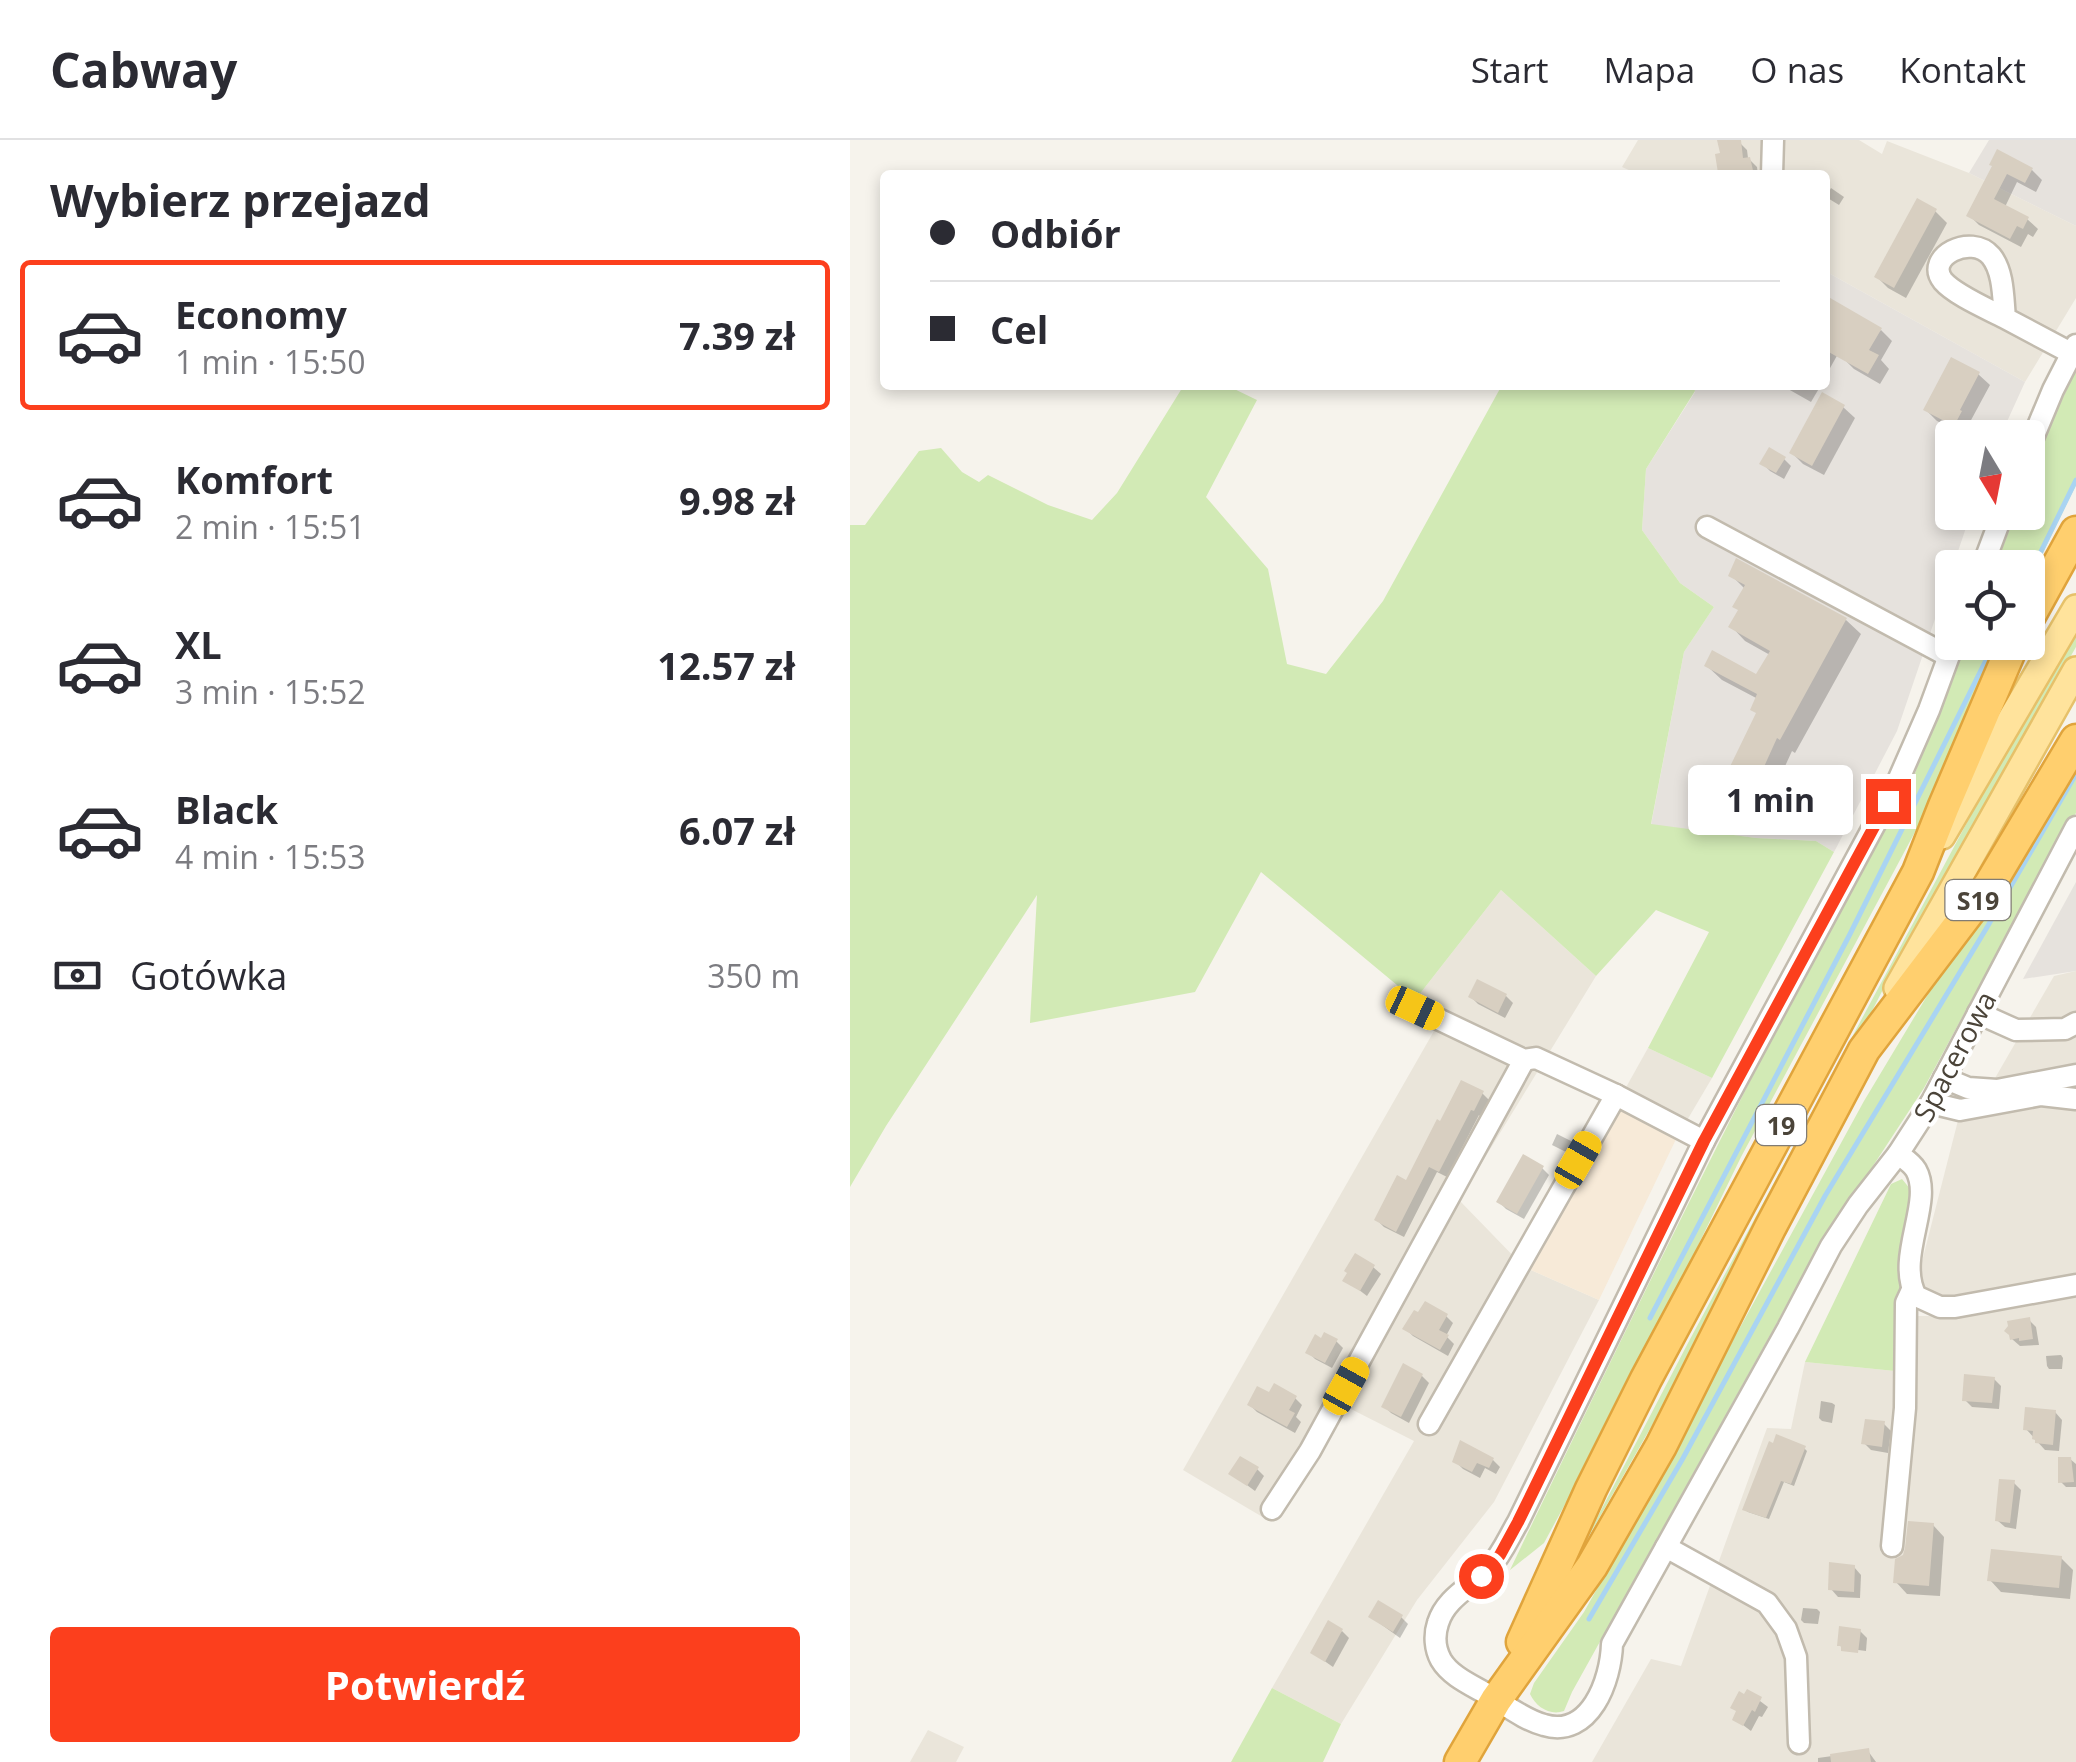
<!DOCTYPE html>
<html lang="pl">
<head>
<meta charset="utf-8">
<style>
  body { margin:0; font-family:"Open Sans",sans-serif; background:#f2f2f3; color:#2b2b33; height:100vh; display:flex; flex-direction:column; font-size:38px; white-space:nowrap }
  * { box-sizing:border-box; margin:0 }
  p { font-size:32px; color:#7c7c81 }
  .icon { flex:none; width:55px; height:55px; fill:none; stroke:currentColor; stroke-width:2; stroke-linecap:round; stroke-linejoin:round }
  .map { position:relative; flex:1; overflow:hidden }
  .side { display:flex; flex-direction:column; background:#fff; width:850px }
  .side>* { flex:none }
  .top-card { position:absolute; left:30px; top:30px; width:950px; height:220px; border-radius:10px; box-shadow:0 5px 15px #0003; display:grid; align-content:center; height:220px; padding:0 50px; background:#fff }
  .needle { width:65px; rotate:170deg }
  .fabs { position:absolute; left:1085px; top:280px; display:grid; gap:20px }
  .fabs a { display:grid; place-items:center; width:110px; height:110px; border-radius:10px; background:#fff; box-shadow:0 5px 15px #0003; font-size:50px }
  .end { position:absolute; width:45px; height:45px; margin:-22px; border:12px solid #fc3f1d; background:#fff; box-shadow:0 0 0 5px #fff }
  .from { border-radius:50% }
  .bubble { position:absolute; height:70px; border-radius:10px; background:#fff; box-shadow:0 5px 15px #0003; font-size:32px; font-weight:700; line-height:70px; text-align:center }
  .car { position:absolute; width:30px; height:60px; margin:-30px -15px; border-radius:12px; box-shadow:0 0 8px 2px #0007; background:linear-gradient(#f5c518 24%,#345 0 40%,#f5c518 0 76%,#345 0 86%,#f5c518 0) }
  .top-card b { display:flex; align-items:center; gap:35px; height:95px; font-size:38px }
  .top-card b+b { border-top:2px solid #e1e1e2 }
  .top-card i { width:25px; height:25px; background:#2b2b33 }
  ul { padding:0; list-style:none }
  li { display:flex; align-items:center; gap:30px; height:150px; margin:0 20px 15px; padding:0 30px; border:5px solid transparent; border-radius:10px }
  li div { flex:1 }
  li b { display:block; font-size:38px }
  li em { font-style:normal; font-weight:700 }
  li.selected { border-color:#fc3f1d }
  li>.icon { width:90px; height:90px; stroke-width:1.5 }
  h2 { padding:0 50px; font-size:45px; line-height:120px }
  .pay { display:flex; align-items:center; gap:25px; height:110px; padding:0 50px; font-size:38px }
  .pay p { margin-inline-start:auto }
  .action { display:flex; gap:20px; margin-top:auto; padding:20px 50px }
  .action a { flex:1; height:115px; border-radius:10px; background:#fc3f1d; color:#fff; font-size:40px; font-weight:700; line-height:115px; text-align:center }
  header { display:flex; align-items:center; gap:60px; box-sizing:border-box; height:140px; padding:0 50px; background:#fff; border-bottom:2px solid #e1e1e2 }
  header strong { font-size:48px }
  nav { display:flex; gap:55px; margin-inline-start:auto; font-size:35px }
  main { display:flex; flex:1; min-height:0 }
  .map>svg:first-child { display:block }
  .residential { fill:#eae5da }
  .commercial { fill:#f7ead8 }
  .industrial { fill:#e6e2dd }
  .green { fill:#d2eab5 }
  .shadow { fill:#0003 }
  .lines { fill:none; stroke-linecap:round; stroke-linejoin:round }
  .stream { stroke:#a9d4f2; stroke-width:5 }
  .building { fill:#d8cfc1 }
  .minor-casing { stroke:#c2bbae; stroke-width:25 }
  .major-casing { stroke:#e6c16a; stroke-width:30 }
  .highway-casing { stroke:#e0a43c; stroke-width:35 }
  .minor { stroke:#fff; stroke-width:20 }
  .major { stroke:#ffe39c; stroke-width:25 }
  .highway { stroke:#ffcf6e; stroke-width:30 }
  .route { stroke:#fc3f1d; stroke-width:12 }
  .labels { text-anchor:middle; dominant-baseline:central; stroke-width:8; stroke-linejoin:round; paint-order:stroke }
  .shield { fill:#fff; stroke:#817c74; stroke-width:2.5 }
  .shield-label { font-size:25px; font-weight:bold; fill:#4b4439 }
  .street-label { font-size:28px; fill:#4b4439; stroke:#fff }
</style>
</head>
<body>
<header>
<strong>Cabway</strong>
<nav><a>Start</a><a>Mapa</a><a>O nas</a><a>Kontakt</a></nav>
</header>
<main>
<section class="side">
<h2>Wybierz przejazd</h2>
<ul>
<li class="selected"><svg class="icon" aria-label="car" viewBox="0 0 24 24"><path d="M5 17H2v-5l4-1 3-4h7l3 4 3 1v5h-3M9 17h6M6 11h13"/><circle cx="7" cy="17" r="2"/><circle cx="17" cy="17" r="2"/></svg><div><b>Economy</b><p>1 min · 15:50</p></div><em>7.39 zł</em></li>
<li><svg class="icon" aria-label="car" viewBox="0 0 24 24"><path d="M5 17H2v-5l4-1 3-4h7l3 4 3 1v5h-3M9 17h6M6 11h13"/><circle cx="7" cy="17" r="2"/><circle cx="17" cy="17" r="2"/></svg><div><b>Komfort</b><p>2 min · 15:51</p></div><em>9.98 zł</em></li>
<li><svg class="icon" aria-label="car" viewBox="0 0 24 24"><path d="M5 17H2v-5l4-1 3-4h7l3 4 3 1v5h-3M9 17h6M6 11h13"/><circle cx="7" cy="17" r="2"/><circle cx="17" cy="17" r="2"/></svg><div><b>XL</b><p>3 min · 15:52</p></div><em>12.57 zł</em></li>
<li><svg class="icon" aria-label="car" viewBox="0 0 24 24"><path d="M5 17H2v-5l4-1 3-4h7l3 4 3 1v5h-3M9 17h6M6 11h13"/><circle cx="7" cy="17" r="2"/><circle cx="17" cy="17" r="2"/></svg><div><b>Black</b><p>4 min · 15:53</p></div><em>6.07 zł</em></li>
</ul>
<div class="pay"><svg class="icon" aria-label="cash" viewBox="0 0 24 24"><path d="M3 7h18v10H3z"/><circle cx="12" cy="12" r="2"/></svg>Gotówka<p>350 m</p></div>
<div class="action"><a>Potwierdź</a></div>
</section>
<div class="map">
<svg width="1226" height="1622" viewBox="0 0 1226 1622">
  <rect width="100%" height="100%" fill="#f6f3ec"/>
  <g class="residential">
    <path d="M788,0H1009L1032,14L1037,1L1119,33L1226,86V158L1175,242L975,131V35H790L772,27Z"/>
    <path d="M651,750L746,836L609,1060L674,1127L749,1160L644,1362L567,1460L491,1584L422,1548L564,1301L495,1266L421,1382L333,1330L592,877L565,860Z"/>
    <path d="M1226,831V1139L1093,1160L1080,1155L1067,1141L1115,953L1137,952L1204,836Z"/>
    <path d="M798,908L862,938L836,982L774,951Z"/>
    <path d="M1226,1156V1622H742L801,1519L831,1526L917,1288L941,1289L955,1222L1045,1231V1304L1037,1417H1041L1056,1301L1062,1176H1087Z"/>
    <path d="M78,1590L114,1607L106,1622H60Z"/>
  </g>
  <path class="commercial" d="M758,963L828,995L749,1160L674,1127Z"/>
  <g class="industrial">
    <path d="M1139,0H1226V86L1119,33Z"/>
    <path d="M975,131L1175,242L1150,297L1102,298V372L1121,373L1047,591L984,712L966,701L906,698L801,685L834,512L864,467L830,443L792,390L796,329L845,252L843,245H975Z"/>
    <path d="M1226,742V831L1173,839Z"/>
  </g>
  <g class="green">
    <path d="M1226,231V345L1178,443V428L1145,427L1166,373L1178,372V344L1205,274Z"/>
    <path d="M334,245H376L407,260L356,357L418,429L437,524L476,534L533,461L652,245H843L845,251L796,329L792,390L830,443L864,467L834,512L801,684L906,698L966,701L984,712L862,938L798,908L859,792L806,770L746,836L651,750L565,860L411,732L345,852L180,883L187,755L36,986L0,1047V385H15L69,311L91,308L112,332L129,342L138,335L198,365L242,380L267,353Z"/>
    <path d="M1226,487V507L1063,791L926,1058L850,1201L723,1424L838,1203L1120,677Z"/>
    <path d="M1116,503H1151L1088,649L891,1017L784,1237L694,1403L660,1430C769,1202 881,974 999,749H1003L1065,633Z"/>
    <path d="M1226,620V673L1196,722L1074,948L964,1116L722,1552L714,1571C700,1576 686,1567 680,1554L684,1543L734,1472L753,1438L1014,961L1080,851L1173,711Z"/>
    <path d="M1052,1039L1061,1050L1057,1085L1045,1231L955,1222L1041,1044Z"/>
    <path d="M422,1548L491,1584L473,1622H381Z"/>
  </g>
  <g class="shadow">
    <path d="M881,0L890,3L897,10L898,18L907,27L908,35H874L871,32Z"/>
    <path d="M1144,27L1182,30L1192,40L1186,52L1167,42L1155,67L1177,79L1188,89L1183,97L1178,94L1171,107L1129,85L1119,75Z"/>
    <path d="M981,48L994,57L989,65L976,57Z"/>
    <path d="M1085,71L1097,83L1056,158L1038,148L1027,137Z"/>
    <path d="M975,158L1006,182L975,237Z"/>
    <path d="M1031,190L1042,201L1031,220L1039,229L1030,244L1004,229L993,218Z"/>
    <path d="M1128,234L1140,245L1120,282L1122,284L1116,295L1087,281L1076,270Z"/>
    <path d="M931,245H971L961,262Z"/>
    <path d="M993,267L1005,278L974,335L953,324L942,313Z"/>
    <path d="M934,319L941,326L934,339L920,331L913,324Z"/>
    <path d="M881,435L996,480L1011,494L945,613L942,611L914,672L888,659L874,644L908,574V559L872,540L857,526L907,537L920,515L895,501L881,486L890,472L895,449Z"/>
    <path d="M656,856L663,863L655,878L628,864L621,857Z"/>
    <path d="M632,953L640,961L631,977L629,975L597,1037L587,1032L554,1097L534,1087L527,1080Z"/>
    <path d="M707,994L723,1002L718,1013L702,1005Z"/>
    <path d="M692,1028L699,1035L674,1079L656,1069L649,1062Z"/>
    <path d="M523,1127L531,1134L517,1156L496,1140L500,1133Z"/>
    <path d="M596,1176L603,1183L596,1196L604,1204L598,1216L563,1196L556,1189Z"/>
    <path d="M1179,1180L1186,1187L1189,1205L1170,1206L1162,1199Z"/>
    <path d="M486,1201L493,1208L482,1228L465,1219L458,1212Z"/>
    <path d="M1211,1215L1213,1218L1212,1229H1199L1197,1226L1196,1216Z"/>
    <path d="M554,1227L572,1236L579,1243L559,1283L541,1273L534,1266Z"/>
    <path d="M1144,1239L1151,1246L1149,1269L1122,1267L1115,1260Z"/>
    <path d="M420,1255L445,1258L452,1265L446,1277L451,1282L445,1293L407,1272L400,1265Z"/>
    <path d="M971,1261L982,1263L985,1265L982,1283L972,1281L969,1278Z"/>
    <path d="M1205,1272L1212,1280L1209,1311L1195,1310L1176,1289Z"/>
    <path d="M1034,1284L1041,1291L1038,1313L1021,1310L1014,1303Z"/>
    <path d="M954,1308L957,1311L944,1346L934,1342L919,1379L898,1372L895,1370Z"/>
    <path d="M1220,1319L1226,1324V1347H1216L1211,1342Z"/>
    <path d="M643,1320L650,1327L646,1334L635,1328L630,1338L613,1329L605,1321Z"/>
    <path d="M407,1329L414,1336L405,1351L382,1334Z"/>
    <path d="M1163,1342L1171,1350L1166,1389L1155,1387L1147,1380Z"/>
    <path d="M1083,1385L1094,1397L1090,1456L1057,1454L1046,1442L1054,1416Z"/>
    <path d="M1211,1418L1223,1430L1220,1459L1151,1452L1140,1440Z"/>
    <path d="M1004,1427L1011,1435L1010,1458L988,1457L981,1449Z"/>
    <path d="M953,1468L967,1469L970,1472L968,1484L954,1483L951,1480Z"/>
    <path d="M521,1477H551L558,1484L550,1498Z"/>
    <path d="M492,1491L499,1498L483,1527L463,1513Z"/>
    <path d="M1010,1491L1017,1498L1016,1511L993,1508L989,1505Z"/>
    <path d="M898,1552L918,1567L912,1577L909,1576L901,1591L885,1579Z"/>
    <path d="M1018,1611L1026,1622H968V1618Z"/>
  </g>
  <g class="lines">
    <g class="stream">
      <path d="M1178,438L1226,340"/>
      <path d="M800,1178L1000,794L1145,502"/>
      <path d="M739,1479L832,1320L975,1056L1136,789L1226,634"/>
    </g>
  </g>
  <g class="building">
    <path d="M867,0H891L893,18L900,17L904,35H874L873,32L868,33L865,14L870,13Z"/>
    <path d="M1147,9L1183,28L1175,43L1157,34L1144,59L1179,77L1173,89L1167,86L1160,99L1116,76L1142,26L1139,25Z"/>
    <path d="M1067,58L1087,69L1044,148L1024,137Z"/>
    <path d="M975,155L1032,188L1019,210L1029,215L1018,234L975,210Z"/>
    <path d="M1101,217L1130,232L1110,270L1112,271L1104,286L1073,270Z"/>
    <path d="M972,252L995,265L962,326L939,313Z"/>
    <path d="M919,307L936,317L926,333L909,324Z"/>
    <path d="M886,418L997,478L930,600L927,598L899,660L871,645L906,573L900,570L907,554L854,526L862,510L906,534L920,511L878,487L888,470L882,467L895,445L878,436Z"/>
    <path d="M627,839L657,854L648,873L618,857Z"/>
    <path d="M611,940L634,951L624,971L621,970L589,1032L579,1027L546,1092L524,1080L547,1035L556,1040L587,979L590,981Z"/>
    <path d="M673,1014L694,1026L667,1074L646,1062Z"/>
    <path d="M505,1113L525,1125L510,1151L492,1141L497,1133L494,1131Z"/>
    <path d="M575,1161L598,1174L589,1190L599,1195L590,1210L552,1189L564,1170L568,1172Z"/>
    <path d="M1180,1177L1183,1199L1169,1201V1198L1160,1200L1159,1195L1154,1191L1158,1186L1157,1181Z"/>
    <path d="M474,1192L488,1199L475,1223L455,1213L465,1194L471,1198Z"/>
    <path d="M553,1223L573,1234L551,1277L531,1267Z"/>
    <path d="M1114,1234L1145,1237L1142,1263L1112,1261Z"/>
    <path d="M424,1243L447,1256L439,1270L445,1273L437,1287L397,1265L407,1246L419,1252Z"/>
    <path d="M1175,1267L1206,1270L1203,1305L1185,1303V1300L1182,1299L1183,1291L1173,1290Z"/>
    <path d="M1015,1279L1035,1281L1032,1307L1011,1304Z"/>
    <path d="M926,1294L956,1306L941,1344L931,1341L916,1378L892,1370L919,1301L923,1303Z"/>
    <path d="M610,1300L644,1318L639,1328L627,1323L622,1332L602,1322Z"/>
    <path d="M390,1316L409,1327L397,1346L378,1334Z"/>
    <path d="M1208,1317H1221L1224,1342L1208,1343Z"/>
    <path d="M1149,1339L1165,1340L1160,1383L1145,1381Z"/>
    <path d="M1058,1381L1084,1383L1079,1446L1043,1443L1045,1419L1053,1415L1055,1408Z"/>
    <path d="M1141,1409L1212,1416L1209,1448L1137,1441Z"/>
    <path d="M979,1422L1005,1425L1004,1452L978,1450Z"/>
    <path d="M528,1460L553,1475L543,1492L518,1477Z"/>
    <path d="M478,1480L493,1489L475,1522L460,1513Z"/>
    <path d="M989,1486L1011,1489L1008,1513L991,1511V1506H987Z"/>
    <path d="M897,1549L912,1557L905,1572L902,1570L893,1586L882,1580L886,1571L880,1568L889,1551L894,1554Z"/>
    <path d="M1019,1608L1021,1622H981L980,1614Z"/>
  </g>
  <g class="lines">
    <g class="minor-casing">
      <g id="minor">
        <path d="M922,35L923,0"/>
        <path d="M1155,178C1138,169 1105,155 1093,141C1074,117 1121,93 1141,116C1154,132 1153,159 1155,178L1221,213"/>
        <path d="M1178,310L1203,250L1226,205"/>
        <path d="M857,387L1098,516"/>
        <path d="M1132,428L1153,372"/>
        <path d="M1104,502L1079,570L1047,643L854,1001L668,1382C659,1397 652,1414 640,1427C623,1446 596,1457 588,1483C584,1495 585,1509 591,1520C601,1537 624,1546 640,1556C657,1566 675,1580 694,1585C740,1599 761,1540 762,1504L938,1188L981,1106L1008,1065L1048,1014L1081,963L1226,687"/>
        <path d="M565,868L674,920L686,918L766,955L854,1001"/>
        <path d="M1128,873L1166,890L1215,889L1226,883"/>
        <path d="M1094,938L1118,948L1147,950L1226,935"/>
        <path d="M1081,963L1110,970L1191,955L1226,959"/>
        <path d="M1048,1014C1055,1019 1062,1023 1066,1030C1084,1062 1045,1117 1066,1156L1090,1167H1105L1226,1145"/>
        <path d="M579,1284L766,955"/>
        <path d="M422,1369L460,1311L674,920"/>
        <path d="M1042,1406L1055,1268L1056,1163L1062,1150"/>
        <path d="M816,1407L917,1463L936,1489L946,1517L949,1603"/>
      </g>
    </g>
    <g class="major-casing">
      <g id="major">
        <path d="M1092,696L1226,468"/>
        <path d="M1047,848L1226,530"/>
      </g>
    </g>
    <g class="highway-casing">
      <g id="highway">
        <path d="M1178,479L1226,392"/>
        <path d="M672,1502L741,1349L796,1239L1068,732L1094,666L1164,502"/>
        <path d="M610,1622L646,1560L742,1426L811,1306L920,1088L1014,910L1140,744L1226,600"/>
      </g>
    </g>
    <use href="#minor" class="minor"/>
    <use href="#major" class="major"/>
    <use href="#highway" class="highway"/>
  </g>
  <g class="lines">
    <path class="route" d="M631,1436L650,1415L668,1382L854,1001L1038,661"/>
  </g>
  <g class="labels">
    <g class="shield">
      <rect x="1095.5" y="740" width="65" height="40" rx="8"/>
      <rect x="906" y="965" width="50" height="40" rx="8"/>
    </g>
    <g class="shield-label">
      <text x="1128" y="760">S19</text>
      <text x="931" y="985">19</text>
    </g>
    <g class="street-label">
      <text transform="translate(1104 916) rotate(-62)">Spacerowa</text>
    </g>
  </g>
</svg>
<div class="fabs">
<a><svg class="needle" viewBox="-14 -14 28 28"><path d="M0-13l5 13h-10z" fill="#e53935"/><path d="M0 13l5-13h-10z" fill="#7c7c81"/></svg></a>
<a><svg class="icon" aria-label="locate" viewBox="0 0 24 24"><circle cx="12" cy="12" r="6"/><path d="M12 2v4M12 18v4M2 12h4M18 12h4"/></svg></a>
</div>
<i class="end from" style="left:631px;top:1436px"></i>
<i class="end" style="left:1038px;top:661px"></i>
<div class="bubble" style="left:838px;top:625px;width:165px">1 min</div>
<i class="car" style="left:565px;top:868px;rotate:115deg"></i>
<i class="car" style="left:728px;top:1020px;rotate:30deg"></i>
<i class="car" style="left:496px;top:1246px;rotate:29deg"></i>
<div class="top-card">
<b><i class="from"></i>Odbiór</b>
<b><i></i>Cel</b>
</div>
</div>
</main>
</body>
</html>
